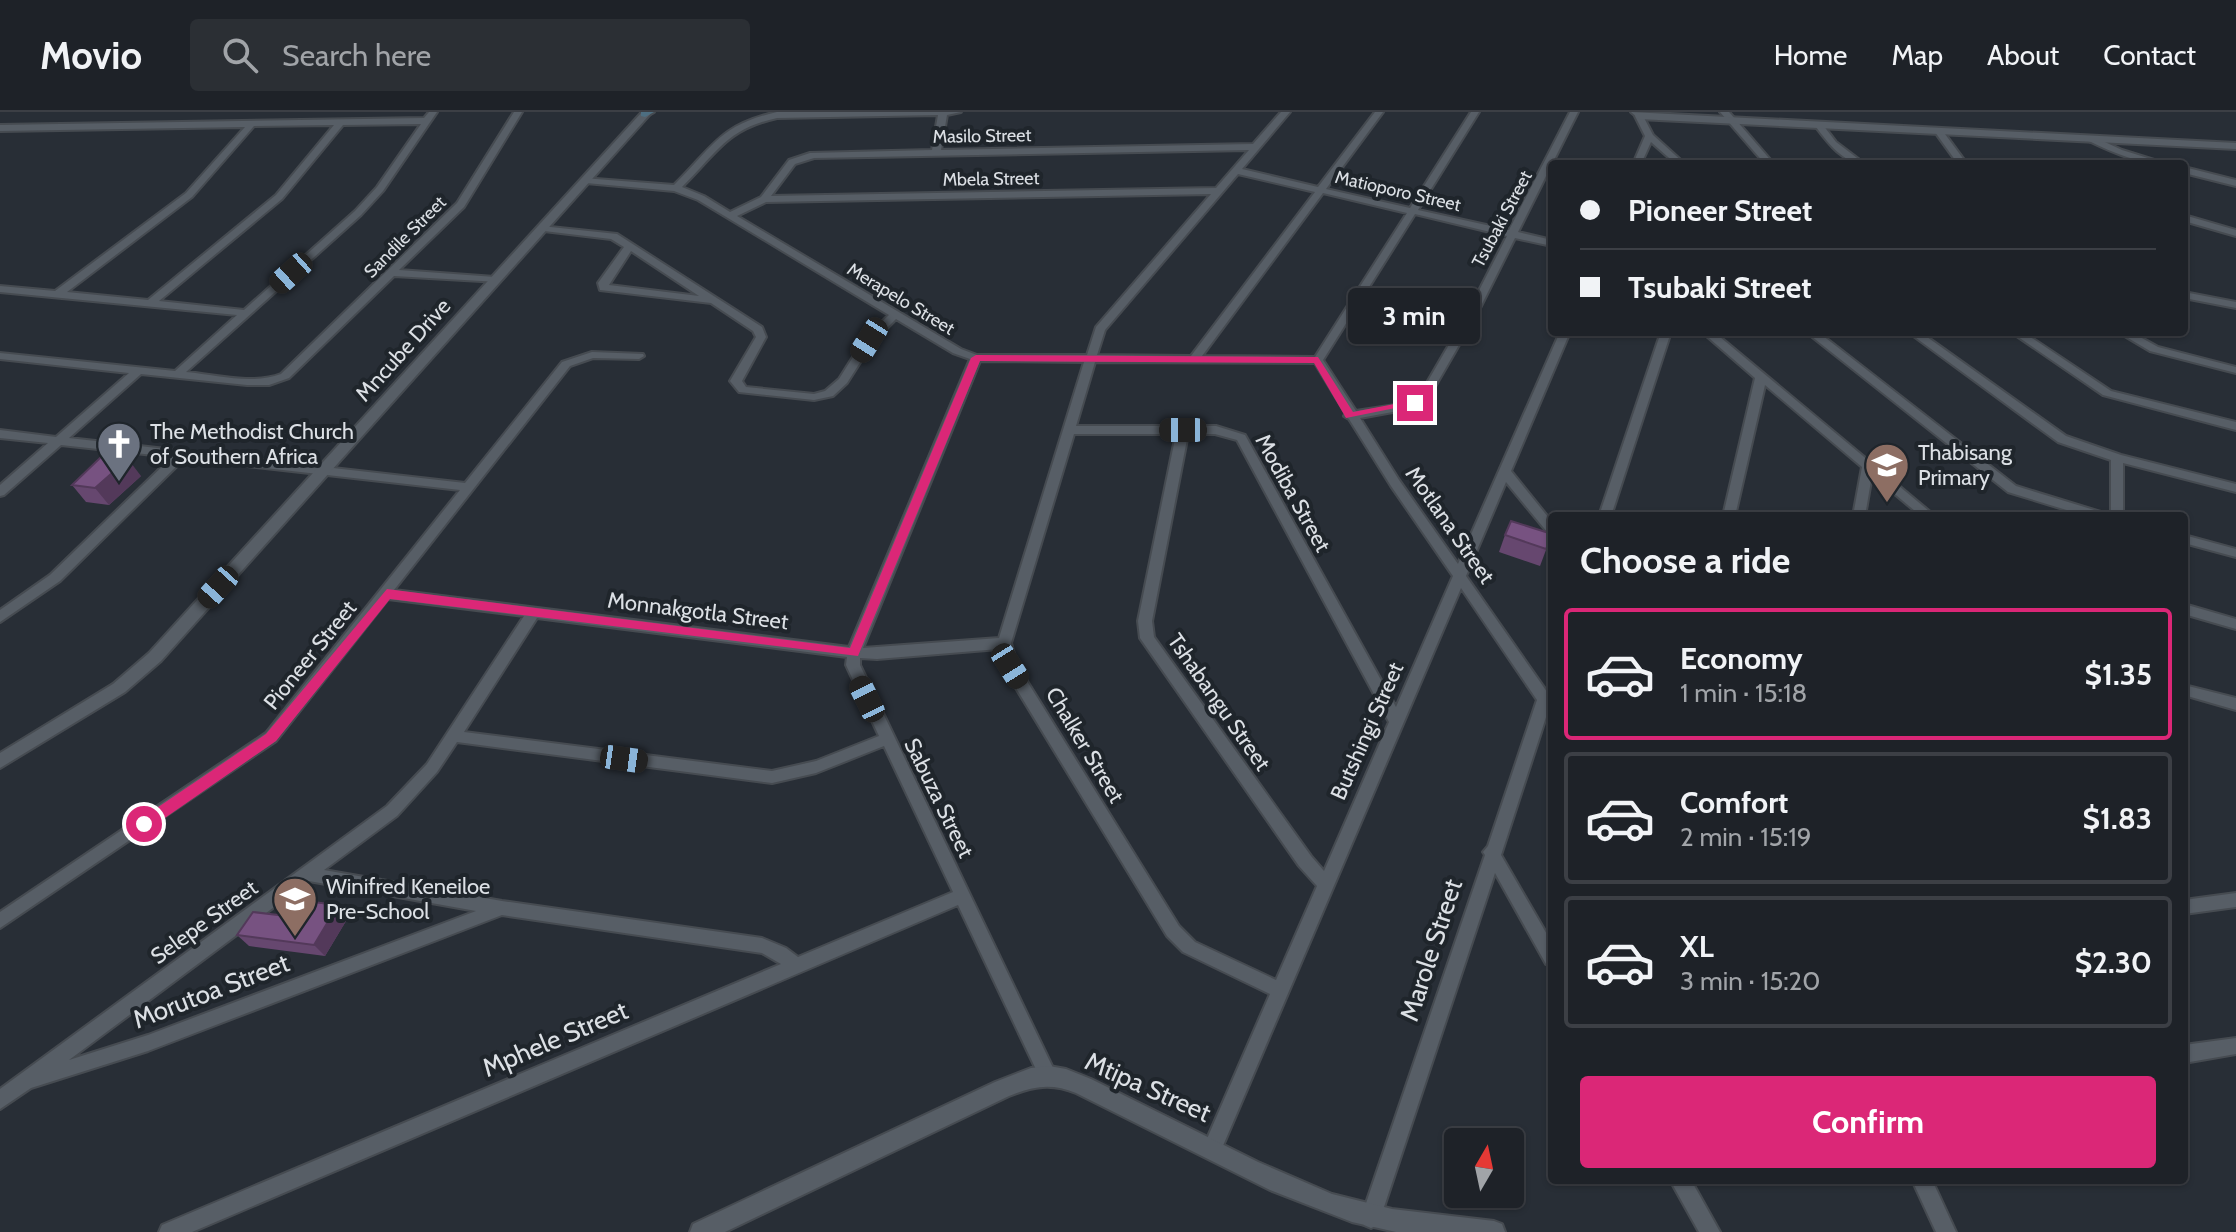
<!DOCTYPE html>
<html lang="en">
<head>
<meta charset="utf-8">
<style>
  body { margin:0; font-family:Cabin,sans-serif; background:#2b2f34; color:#f1f3f6; height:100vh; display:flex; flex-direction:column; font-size:30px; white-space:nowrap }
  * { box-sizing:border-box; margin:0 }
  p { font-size:26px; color:#a1a4a8 }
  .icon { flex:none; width:44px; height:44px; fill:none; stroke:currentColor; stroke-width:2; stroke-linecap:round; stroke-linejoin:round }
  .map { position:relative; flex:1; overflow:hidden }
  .drawer { position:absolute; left:1548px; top:400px; width:640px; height:672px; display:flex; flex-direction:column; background:#1e2228; border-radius:8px; box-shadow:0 2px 6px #0004,0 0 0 2px #3c3f45 }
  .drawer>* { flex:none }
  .guide { position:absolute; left:1548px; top:48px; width:640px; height:176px; border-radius:8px; box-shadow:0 2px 6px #0004,0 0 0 2px #3c3f45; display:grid; align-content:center; height:176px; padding:0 32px; background:#1e2228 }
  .needle { width:52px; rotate:9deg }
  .tools { position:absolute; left:1444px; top:1016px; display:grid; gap:16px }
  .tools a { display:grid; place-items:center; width:80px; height:80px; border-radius:8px; background:#1e2228; box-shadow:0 2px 6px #0004,0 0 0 2px #3c3f45; font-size:40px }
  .end { position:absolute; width:36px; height:36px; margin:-18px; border:10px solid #db2777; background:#fff; box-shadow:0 0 0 4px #fff }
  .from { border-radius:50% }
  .bubble { position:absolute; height:56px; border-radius:8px; background:#1e2228; box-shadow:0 2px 6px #0004,0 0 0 2px #3c3f45; font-size:26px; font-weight:700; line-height:56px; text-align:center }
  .car { position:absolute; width:24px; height:48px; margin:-24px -12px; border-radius:10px; box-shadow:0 0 6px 2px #0007; background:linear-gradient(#222 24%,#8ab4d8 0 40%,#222 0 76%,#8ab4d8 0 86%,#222 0) }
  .guide b { display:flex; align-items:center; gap:28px; height:76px; font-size:30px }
  .guide b+b { border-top:2px solid #3c3f45 }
  .guide i { width:20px; height:20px; background:#f1f3f6 }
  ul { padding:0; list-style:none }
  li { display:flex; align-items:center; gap:24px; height:132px; margin:0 16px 12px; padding:0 16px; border:4px solid #3c3f45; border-radius:8px }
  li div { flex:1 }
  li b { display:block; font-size:30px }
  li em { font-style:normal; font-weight:700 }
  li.current { border-color:#db2777 }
  li>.icon { width:72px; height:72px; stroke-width:1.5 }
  h2 { padding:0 32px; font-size:36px; line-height:96px }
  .cta { display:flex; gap:16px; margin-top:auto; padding:16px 32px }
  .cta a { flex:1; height:92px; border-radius:8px; background:#db2777; color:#fff; font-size:32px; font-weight:700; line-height:92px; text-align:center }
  header { display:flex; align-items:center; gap:48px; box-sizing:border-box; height:112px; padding:0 40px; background:#1e2228; border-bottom:2px solid #3c3f45 }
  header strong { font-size:38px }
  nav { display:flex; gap:44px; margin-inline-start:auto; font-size:28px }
  .search { width:560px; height:72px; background:#2b2f34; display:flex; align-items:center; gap:20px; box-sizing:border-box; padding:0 28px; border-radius:8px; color:#a1a4a8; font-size:30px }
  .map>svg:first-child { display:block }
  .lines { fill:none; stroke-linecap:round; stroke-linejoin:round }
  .minor-casing { stroke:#464b51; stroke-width:4 }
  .tertiary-casing { stroke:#464b51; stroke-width:4 }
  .secondary-casing { stroke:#464b51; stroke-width:4 }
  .minor { fill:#575e66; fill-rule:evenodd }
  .tertiary { fill:#575e66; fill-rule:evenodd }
  .secondary { fill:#4d6e81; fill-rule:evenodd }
  .wall { fill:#66476f }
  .shaded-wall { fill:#53395a }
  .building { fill:#775281; stroke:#53395a; stroke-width:2 }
  .route { fill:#db2777 }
  .labels { text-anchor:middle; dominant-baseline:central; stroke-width:8; stroke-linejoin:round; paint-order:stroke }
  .far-street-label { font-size:18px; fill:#dce0e5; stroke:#1f252b }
  .street-label { font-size:22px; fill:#dce0e5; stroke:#1f252b }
  .poi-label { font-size:22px; fill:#dce0e5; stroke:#1f252b; text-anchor:start }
  .near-street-label { font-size:26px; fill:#dce0e5; stroke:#1f252b }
</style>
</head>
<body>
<header>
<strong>Movio</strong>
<div class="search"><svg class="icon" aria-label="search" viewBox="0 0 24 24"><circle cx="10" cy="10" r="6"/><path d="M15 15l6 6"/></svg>Search here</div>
<nav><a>Home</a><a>Map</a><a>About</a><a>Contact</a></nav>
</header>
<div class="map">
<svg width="2236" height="1120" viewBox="0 0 2236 1120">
  <rect width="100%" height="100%" fill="#282e36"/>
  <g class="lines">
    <g class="minor-casing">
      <g id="minor">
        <path d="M429,0H437L383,79L361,103L186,260C217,263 252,273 281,262L457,91L514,0H522L464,95L399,158L495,165L500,168L499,170L394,164L289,266L269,273H247L141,262L69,326L465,371L562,250L592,240L643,242L644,244L639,247L593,246L570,254L394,478L849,535L970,247L953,241L896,207L873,230L847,271L833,284L814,288L739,280L730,269L756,225L753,219L711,191L600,178L598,171L624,135L611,127L544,119L539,116L541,114L617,122L762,215L766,225L742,269L746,275L814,282L825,279L839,267L865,226L889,203L698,88L674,79L586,71L583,70V66L674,73C713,35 719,13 777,0H961L947,3L941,38L1253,32L1281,0H1290L1242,57L1318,75L1375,0H1383L1326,77L1410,96L1471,0H1479L1418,98L1509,118L1570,0H1578L1518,120L1552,128V134L1515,126L1478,200L1429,285L1409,297L1360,306L1399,368L1458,452L1560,220H1570L1511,359L1552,410V422L1548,421L1506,370L1466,464L1552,587V604L1547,602L1501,743L1552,831V855L1546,852L1495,761L1378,1113L1371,1116L1364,1113L1361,1106L1485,743L1483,740L1488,734L1537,588L1461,476L1219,1043L1212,1045L1205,1043L1203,1036L1270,882L1183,840L1167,824L1005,558L999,537L877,547L860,546V553L1054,958L1057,964L1054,970L1048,973L1042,970L958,793L192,1120H159L162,1113L781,852L762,841L502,803L148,939L31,976L0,997V977L387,694L427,652L524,504L388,487L276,629L0,816V800L266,621L460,378L184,347L60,469L0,510V498L50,463L172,345L61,333L4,383L0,384V373L48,331L0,326V318L56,325L129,261L0,247V241L175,259L237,203L0,180V174L55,179L186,81L245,15L0,19V13L424,6ZM938,3L932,38L810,41L789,48L761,85L730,100L704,84L682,75C716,42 726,17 777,6ZM421,12L377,75L355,99L244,198L159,189L282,87L343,13ZM334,13L276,83L148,188L67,180L192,85L254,14ZM1249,38L1216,76L771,84L795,52L814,46ZM1238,62L1315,80L1191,244L1097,243L1105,218ZM1323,81L1407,101L1315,245L1202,244ZM1211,82L1096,215L1087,243H977L961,237L737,104L766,90ZM1415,102L1507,124L1468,200L1421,281L1402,292L1356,299L1323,248ZM631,139L699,184L609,173ZM980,249L1084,250L999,526L863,536ZM1095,250L1315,251L1346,302L1344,304L1349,307L1391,374L1453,464L1396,595L1245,323L1216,314H1076ZM1074,322H1176L1138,509L1140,526L1299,754L1317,774L1276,868L1195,830L1179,814L1017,553L1011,531ZM1188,322H1215L1237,328L1389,610L1324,759L1311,744L1154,525L1152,509ZM537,506L847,545L846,553L879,624L816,649L772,659L464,620ZM457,630L772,671L816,661L884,634L953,780L798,845L786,836L762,826L502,789L324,758L397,704L437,660ZM309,769L476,799L148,923L69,948Z"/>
        <path d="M1720,0H1729L1774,52H1765Z"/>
        <path d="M1636,2H1642L1653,23L1685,52H1676L1651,30L1641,52H1633L1645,24L1635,4Z"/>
        <path d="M1817,13H1823L1836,30L1865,52C1844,52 1828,31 1816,15Z"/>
        <path d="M1936,18H1942L1967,52H1958L1935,20Z"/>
        <path d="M2092,24L2122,38L2167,52C2139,52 2114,41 2089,29L2088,27Z"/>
        <path d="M2184,55L2236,68V74L2184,61Z"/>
        <path d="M2184,103L2236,118V124L2184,109Z"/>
        <path d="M2184,180L2236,190V196L2184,186Z"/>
        <path d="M1661,220H1671L1611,404H1599Z"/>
        <path d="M1702,220H1714L1935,404H1921L1872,363L1865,404H1853L1862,355L1765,273L1735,404H1723L1755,266Z"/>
        <path d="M1806,220H1818L2016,374L2104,401L2106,404H2086L2008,380Z"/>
        <path d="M1908,220H1920L2066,324L2121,343L2236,372V380L2123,351V404H2111V348L2058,330Z"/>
        <path d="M2011,220H2023L2111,279L2236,310V318L2103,283Z"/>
        <path d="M2118,220H2131L2158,235L2236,255V261L2150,239Z"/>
        <path d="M2184,423L2236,437V445L2184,431Z"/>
        <path d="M2184,492L2236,507V517L2184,502Z"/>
        <path d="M2184,573L2236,586V598L2184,583Z"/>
        <path d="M2236,781V795L2184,802V788Z"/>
        <path d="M2236,926V942L2184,951V933Z"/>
        <path d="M1670,1068H1691L1720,1120H1699Z"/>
        <path d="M1912,1068H1932L1956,1120H1936Z"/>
      </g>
    </g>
    <g class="tertiary-casing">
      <g id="tertiary">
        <path d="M642,0H652L161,549L125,580L0,656V641L113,572L149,541Z"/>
        <path d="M1631,0L2236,31V37L1639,7Z"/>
        <path d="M1049,954L1066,957L1091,967L1258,1050L1332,1082L1392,1097L1494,1109L1502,1112L1505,1120H1396L1352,1110L1270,1078L1076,981C1052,971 1033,974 1009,984L725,1120H690L693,1112L995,970L1031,956Z"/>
      </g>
    </g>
    <g class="secondary-casing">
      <path id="secondary" d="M641,0H654L645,5L641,4Z"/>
    </g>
    <use href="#minor" class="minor"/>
    <use href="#tertiary" class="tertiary"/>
    <use href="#secondary" class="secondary"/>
  </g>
  <g class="wall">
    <path d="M141,364L109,393L86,390L72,373Z"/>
    <path d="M1552,422L1540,454L1499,440L1505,423Z"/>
    <path d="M349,804L325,844L249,834L237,823L303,806Z"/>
  </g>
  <g class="shaded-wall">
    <path d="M128,347L141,364L109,393L95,376Z"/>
    <path d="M338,793L349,804L325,844L314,833Z"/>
  </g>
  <g class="building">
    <path d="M102,344L128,347L95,376L72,373Z"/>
    <path d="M1511,409L1552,422L1546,437L1505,423Z"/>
    <path d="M313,790L338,793L314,833L237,823L253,800L303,806Z"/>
  </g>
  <path class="route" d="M976,243L1318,245L1353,300L1415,288L1420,291L1346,306L1314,251L980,249L858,544L390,487L276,629L149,717H139V708L266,622L387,477L850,536L971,246Z"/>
  <defs>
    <g id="church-pin" transform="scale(2.3)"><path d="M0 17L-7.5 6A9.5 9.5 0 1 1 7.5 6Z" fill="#6b7280" stroke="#1f252b"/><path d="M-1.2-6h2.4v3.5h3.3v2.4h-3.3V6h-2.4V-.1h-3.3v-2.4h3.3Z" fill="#fff"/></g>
    <g id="school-pin" transform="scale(2.3)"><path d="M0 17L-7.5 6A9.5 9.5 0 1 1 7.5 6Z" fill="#8d6e63" stroke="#1f252b"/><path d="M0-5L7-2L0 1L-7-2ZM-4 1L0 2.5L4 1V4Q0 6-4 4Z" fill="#fff"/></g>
  </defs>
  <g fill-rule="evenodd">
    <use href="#church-pin" x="119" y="332"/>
    <use href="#school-pin" x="1887" y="353"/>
    <use href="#school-pin" x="295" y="787"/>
  </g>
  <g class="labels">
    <g class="far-street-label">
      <text transform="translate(982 24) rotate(-1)">Masilo Street</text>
      <text transform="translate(991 67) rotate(-1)">Mbela Street</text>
      <text transform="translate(1398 79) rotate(13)">Matioporo Street</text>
      <text transform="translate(1502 107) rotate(-62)">Tsubaki Street</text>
      <text transform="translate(405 125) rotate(-45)">Sandile Street</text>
      <text transform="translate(901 187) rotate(31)">Merapelo Street</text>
    </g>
    <g class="street-label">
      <text transform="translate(403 238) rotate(-48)">Mncube Drive</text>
      <text transform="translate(1293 381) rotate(61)">Modiba Street</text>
      <text transform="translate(1450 413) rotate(55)">Motlana Street</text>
      <text transform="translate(698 499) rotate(7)">Monnakgotla Street</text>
      <text transform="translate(310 543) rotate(-51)">Pioneer Street</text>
      <text transform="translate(1219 590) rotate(55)">Tshabangu Street</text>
      <text transform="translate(1367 619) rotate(-66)">Butshingi Street</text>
      <text transform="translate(1085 633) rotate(59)">Chalker Street</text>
      <text transform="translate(939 686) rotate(64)">Sabuza Street</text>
      <text transform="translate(204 810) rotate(-36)">Selepe Street</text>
    </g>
    <g class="poi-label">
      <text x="150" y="319">The Methodist Church<tspan x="150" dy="25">of Southern Africa</tspan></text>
      <text x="1918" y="340">Thabisang<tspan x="1918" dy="25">Primary</tspan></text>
      <text x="326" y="774">Winifred Keneiloe<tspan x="326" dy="25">Pre-School</tspan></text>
    </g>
    <g class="near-street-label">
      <text transform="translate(1431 838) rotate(-72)">Marole Street</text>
      <text transform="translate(211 879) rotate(-21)">Morutoa Street</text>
      <text transform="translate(555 927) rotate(-23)">Mphele Street</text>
      <text transform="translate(1148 975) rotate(24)">Mtipa Street</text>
    </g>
  </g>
</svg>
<div class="tools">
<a><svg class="needle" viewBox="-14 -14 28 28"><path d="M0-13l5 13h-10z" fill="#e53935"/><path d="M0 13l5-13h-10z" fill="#a1a4a8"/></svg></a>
</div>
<i class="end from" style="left:144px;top:712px"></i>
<i class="end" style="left:1415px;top:291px"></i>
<div class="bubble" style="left:1348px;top:176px;width:132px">3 min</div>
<i class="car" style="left:291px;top:161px;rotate:228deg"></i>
<i class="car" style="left:869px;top:228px;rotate:212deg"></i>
<i class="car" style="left:1183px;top:318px;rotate:270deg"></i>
<i class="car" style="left:218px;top:475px;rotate:222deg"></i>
<i class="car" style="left:1010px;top:554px;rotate:148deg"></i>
<i class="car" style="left:867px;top:587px;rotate:334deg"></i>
<i class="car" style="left:624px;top:647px;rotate:98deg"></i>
<div class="guide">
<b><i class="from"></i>Pioneer Street</b>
<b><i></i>Tsubaki Street</b>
</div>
<section class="drawer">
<h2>Choose a ride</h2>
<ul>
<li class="current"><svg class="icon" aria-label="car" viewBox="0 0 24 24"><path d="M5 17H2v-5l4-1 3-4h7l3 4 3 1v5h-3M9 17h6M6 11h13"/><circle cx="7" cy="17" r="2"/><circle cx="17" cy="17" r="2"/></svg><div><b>Economy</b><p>1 min · 15:18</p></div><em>$1.35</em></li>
<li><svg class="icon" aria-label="car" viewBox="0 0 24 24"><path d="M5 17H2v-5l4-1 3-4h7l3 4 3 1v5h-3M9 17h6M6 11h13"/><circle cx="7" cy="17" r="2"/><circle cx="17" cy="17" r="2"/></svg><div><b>Comfort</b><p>2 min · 15:19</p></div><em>$1.83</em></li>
<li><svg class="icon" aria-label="car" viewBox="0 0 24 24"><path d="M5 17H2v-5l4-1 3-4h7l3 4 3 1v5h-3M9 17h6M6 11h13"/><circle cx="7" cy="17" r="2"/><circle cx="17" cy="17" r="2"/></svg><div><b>XL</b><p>3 min · 15:20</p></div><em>$2.30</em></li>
</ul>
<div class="cta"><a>Confirm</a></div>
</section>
</div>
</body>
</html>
